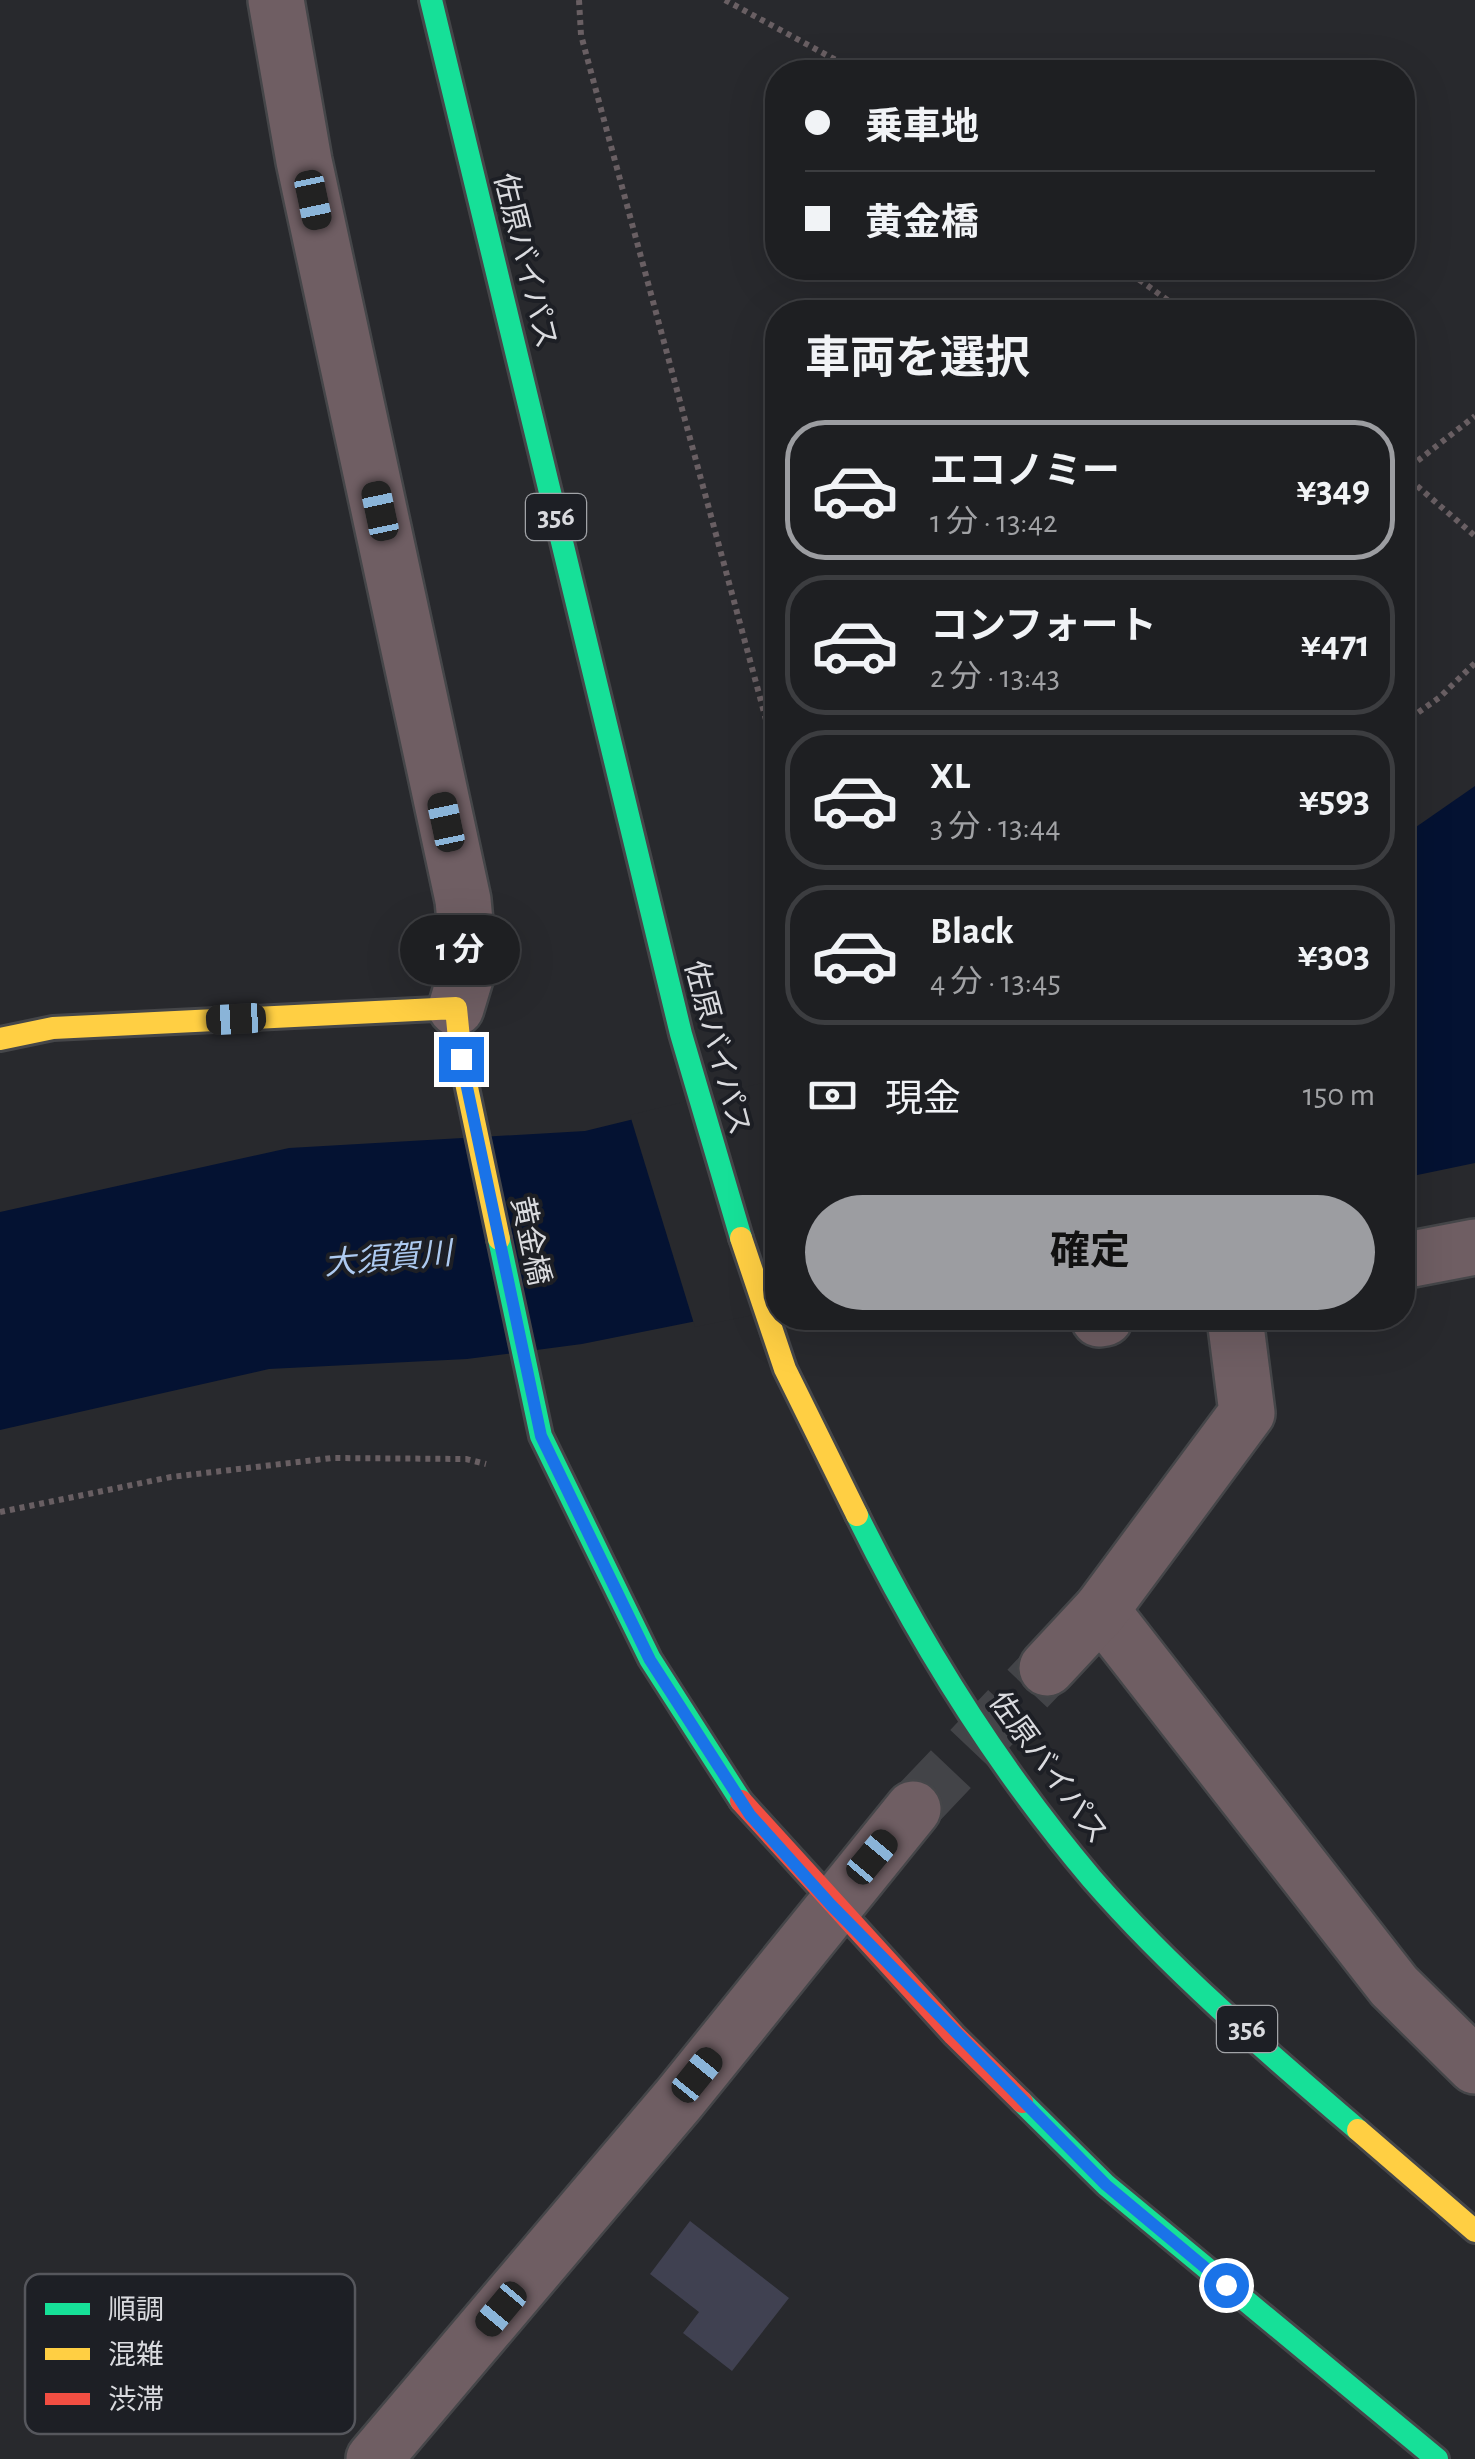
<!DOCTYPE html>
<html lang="ja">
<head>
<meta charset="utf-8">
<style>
  body { margin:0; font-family:"Alegreya Sans","Noto Sans JP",sans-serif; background:#26272a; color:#f1f3f6; height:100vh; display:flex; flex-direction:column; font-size:38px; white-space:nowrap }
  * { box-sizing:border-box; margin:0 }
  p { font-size:32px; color:#a1a2a5 }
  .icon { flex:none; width:55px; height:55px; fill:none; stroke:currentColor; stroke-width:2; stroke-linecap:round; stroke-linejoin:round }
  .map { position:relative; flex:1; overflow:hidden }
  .panel { position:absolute; left:765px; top:300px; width:650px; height:1030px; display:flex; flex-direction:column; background:#1e1f22; border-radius:40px; box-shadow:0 10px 40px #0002,0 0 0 2px #3c3d40 }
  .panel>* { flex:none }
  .banner { position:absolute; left:765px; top:60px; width:650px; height:220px; border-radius:40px; box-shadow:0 10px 40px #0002,0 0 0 2px #3c3d40; display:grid; align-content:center; height:220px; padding:0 40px; background:#1e1f22 }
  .end { position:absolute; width:45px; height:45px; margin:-22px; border:12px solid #1a73e8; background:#fff; box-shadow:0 0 0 5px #fff }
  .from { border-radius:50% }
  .bubble { position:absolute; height:70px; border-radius:35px; background:#1e1f22; box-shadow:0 10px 40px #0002,0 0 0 2px #3c3d40; font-size:32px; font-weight:700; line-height:70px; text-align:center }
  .car { position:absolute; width:30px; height:60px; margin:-30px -15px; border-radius:12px; box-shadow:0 0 8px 2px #0007; background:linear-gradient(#222 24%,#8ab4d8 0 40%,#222 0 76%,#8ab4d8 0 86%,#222 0) }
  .banner b { display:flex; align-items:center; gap:35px; height:95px; font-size:38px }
  .banner b+b { border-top:2px solid #3c3d40 }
  .banner i { width:25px; height:25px; background:#f1f3f6 }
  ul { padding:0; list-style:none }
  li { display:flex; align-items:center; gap:30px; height:140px; margin:0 20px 15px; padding:0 20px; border:5px solid #3c3d40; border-radius:40px }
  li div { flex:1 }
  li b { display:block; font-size:38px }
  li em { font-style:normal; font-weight:700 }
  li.current { border-color:#9c9da1 }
  li>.icon { width:90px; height:90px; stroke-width:1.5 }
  h2 { padding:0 40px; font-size:45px; line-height:120px }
  .pay { display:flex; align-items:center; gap:25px; height:110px; padding:0 40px; font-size:38px }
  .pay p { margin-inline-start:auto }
  .cta { display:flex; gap:20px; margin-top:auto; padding:20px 40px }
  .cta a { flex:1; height:115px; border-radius:60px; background:#9c9da1; color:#111; font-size:40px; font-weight:700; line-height:115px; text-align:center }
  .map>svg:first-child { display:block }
  .water { fill:#041232 }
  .pier { fill:#28292d }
  .building { fill:#404151 }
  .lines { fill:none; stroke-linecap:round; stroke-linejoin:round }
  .street-tunnel { stroke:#434448; stroke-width:55; stroke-dasharray:55 28; stroke-linecap:butt }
  .street-casing { stroke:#454649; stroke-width:60 }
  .fast-casing { stroke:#454649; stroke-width:28 }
  .slow-casing { stroke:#454649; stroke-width:28 }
  .jam-casing { stroke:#454649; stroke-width:28 }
  .path { stroke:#695f63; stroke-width:6; stroke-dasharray:5 5; stroke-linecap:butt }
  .street { stroke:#6f5e63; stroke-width:55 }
  .fast { stroke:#16e098; stroke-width:22 }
  .slow { stroke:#ffcf43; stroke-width:22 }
  .jam { stroke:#f24e42; stroke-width:22 }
  .route { stroke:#1a73e8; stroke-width:12 }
  .labels { text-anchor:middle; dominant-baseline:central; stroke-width:8; stroke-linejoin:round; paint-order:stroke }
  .shield { fill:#1d1f25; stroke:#a1a3a7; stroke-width:2.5 }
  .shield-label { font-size:28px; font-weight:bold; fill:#dadbdf }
  .street-label { font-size:30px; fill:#dadbdf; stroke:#1d1f25 }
  .water-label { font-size:32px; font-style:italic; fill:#adcaf0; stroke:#1d1f25 }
  .key { fill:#1d1f25; stroke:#56575d; stroke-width:2.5 }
  .key-label { font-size:28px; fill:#dadbdf }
</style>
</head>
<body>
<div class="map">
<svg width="1475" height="2459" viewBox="0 0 1475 2459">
  <rect width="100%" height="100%" fill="#28292d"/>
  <g class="water">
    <path d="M1475,786V1163L1403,1178V836Z"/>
    <path d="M777,1084V1305L582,1344L467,1359L269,1369L0,1430V1212L289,1148L585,1131Z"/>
  </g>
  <path class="pier" d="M762,1083L777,1141L778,1310L695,1327L630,1115Z"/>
  <path class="building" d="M690,2221L789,2298L732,2371L683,2333L699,2312L650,2274Z"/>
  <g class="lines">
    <path class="street-tunnel" d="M913,1809L1047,1668"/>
    <g class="street-casing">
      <g id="street">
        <path d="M276,0L304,161L463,900L469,965L456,1008"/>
        <path d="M1402,1261L1475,1247"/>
        <path d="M1099,1319L1105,1318"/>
        <path d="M1101,1610L1394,1986L1475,2066"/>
        <path d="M1047,1668L1101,1610L1247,1413L1235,1318"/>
        <path d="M374,2459L679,2099L913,1809"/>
      </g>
    </g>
    <g class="fast-casing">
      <g id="fast">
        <path d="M431,0L681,1034L741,1238"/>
        <path d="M499,1239L541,1436L650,1659L741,1801"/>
        <path d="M857,1515C920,1643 999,1769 1092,1879C1171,1970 1267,2052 1358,2130"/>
        <path d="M1022,2102L1106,2185L1437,2459"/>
      </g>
    </g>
    <g class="slow-casing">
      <g id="slow">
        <path d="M0,1039L53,1028L456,1008L461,1059L499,1239"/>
        <path d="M741,1238L785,1369L857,1515"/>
        <path d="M1358,2130L1475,2231"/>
      </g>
    </g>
    <g class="jam-casing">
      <path id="jam" d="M741,1801L954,2035L1022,2102"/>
    </g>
    <g class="path">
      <path d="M579,0L581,35L778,764"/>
      <path d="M725,0L858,72"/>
      <path d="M1123,268L1184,312"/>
      <path d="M1402,473L1475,536"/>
      <path d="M1402,473L1475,416"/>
      <path d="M1402,724L1440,697L1475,663"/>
      <path d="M0,1512L171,1477L332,1458L466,1459L486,1464"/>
    </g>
    <use href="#street" class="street"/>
    <use href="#fast" class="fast"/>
    <use href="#slow" class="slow"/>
    <use href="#jam" class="jam"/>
  </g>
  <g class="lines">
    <path class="route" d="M461,1059L541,1436L650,1660L750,1815L831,1905L1106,2185L1226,2285"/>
  </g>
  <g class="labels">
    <g class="shield">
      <rect x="526" y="494" width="60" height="46" rx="8"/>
      <rect x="1217" y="2006" width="60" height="46" rx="8"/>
    </g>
    <g class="shield-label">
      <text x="556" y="517">356</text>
      <text x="1247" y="2029">356</text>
    </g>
    <g class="street-label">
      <text transform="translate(525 261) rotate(76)">佐原バイパス</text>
      <text transform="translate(717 1048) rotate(75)">佐原バイパス</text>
      <text transform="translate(530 1241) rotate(78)">黄金橋</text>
      <text transform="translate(1048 1768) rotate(54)">佐原バイパス</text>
    </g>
    <g class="water-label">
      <text transform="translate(388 1259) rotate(-5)">大須賀川</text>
    </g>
  </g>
  <rect x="25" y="2274" width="330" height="160" rx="15" class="key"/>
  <rect x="45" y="2303" width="45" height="12" fill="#16e098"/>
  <rect x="45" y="2348" width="45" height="12" fill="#ffcf43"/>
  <rect x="45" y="2393" width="45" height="12" fill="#f24e42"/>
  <g class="key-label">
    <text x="108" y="2319">順調</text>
    <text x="108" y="2364">混雑</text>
    <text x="108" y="2409">渋滞</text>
  </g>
</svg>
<i class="end from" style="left:1226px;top:2285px"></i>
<i class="end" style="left:461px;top:1059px"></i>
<div class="bubble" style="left:400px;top:915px;width:120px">1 分</div>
<i class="car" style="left:313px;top:200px;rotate:168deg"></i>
<i class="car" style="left:380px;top:511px;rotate:348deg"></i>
<i class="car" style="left:446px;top:822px;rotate:348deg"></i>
<i class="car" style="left:236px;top:1019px;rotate:267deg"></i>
<i class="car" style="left:872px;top:1857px;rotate:40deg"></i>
<i class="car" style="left:697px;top:2075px;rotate:39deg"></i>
<i class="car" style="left:501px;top:2309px;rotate:220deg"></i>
<div class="banner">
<b><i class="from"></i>乗車地</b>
<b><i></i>黄金橋</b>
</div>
<section class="panel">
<h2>車両を選択</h2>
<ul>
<li class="current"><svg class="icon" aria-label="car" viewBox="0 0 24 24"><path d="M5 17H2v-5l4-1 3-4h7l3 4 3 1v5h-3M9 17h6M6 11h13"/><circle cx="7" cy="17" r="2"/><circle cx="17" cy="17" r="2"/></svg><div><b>エコノミー</b><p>1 分 · 13:42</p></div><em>¥349</em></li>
<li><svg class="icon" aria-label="car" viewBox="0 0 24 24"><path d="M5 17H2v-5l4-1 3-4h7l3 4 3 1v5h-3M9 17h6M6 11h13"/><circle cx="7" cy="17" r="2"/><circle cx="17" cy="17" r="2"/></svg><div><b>コンフォート</b><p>2 分 · 13:43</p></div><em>¥471</em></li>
<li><svg class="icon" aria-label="car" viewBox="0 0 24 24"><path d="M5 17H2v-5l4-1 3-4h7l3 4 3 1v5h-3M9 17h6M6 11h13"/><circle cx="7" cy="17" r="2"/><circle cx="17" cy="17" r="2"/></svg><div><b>XL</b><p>3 分 · 13:44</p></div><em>¥593</em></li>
<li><svg class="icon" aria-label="car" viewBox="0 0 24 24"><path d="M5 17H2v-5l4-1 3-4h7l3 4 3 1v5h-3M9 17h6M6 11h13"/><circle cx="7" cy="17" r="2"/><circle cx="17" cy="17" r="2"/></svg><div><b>Black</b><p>4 分 · 13:45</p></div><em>¥303</em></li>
</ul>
<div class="pay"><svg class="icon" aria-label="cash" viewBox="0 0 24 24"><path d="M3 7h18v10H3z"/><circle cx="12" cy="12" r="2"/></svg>現金<p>150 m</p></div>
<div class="cta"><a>確定</a></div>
</section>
</div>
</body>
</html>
